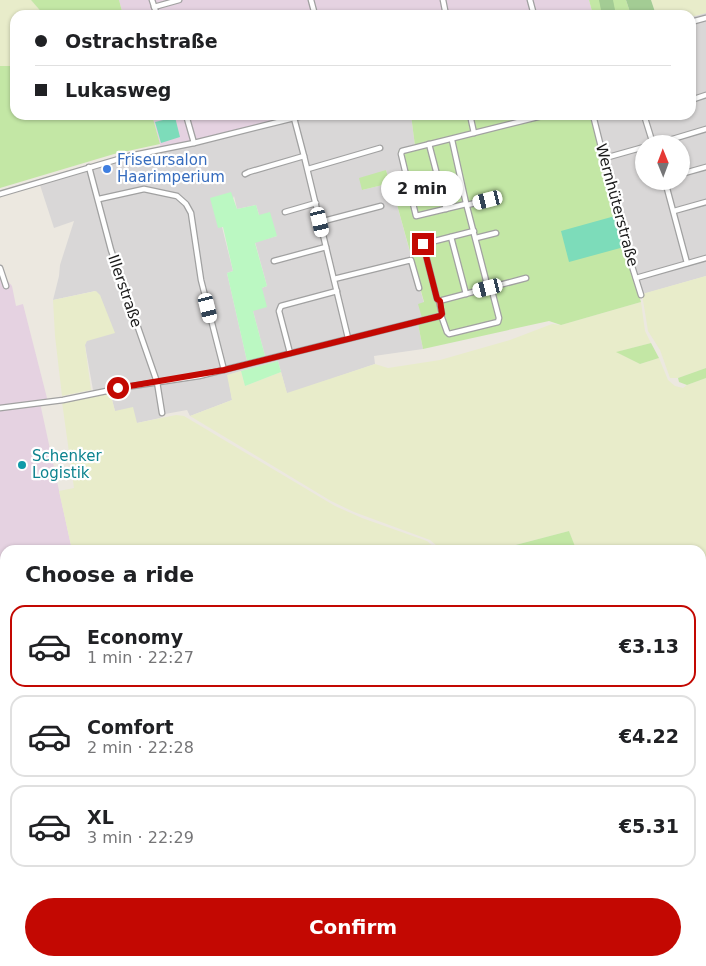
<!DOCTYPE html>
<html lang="en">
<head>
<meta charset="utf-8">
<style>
  body { margin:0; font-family:"DejaVu Sans",sans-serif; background:#f2f2f2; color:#202124; height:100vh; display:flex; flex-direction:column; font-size:19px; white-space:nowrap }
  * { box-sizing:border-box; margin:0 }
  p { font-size:16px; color:#757577 }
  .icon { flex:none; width:28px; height:28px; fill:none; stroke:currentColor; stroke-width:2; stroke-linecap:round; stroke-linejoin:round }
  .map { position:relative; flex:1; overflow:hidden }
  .details { position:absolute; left:0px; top:545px; width:706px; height:421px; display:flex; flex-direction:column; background:#fff; border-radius:15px 15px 0 0; box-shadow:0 1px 4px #0004 }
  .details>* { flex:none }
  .top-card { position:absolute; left:10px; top:10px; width:686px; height:110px; border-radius:15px; box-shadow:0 1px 4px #0004; display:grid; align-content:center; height:110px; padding:0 25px; background:#fff }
  .needle { width:32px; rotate:359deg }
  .buttons { position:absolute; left:635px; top:135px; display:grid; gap:10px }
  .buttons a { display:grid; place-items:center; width:55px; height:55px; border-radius:50%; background:#fff; box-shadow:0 1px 4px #0004; font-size:25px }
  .end { position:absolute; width:22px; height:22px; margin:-11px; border:6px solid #c30802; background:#fff; box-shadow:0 0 0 2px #fff }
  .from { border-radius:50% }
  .bubble { position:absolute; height:35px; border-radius:18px; background:#fff; box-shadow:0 1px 4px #0004; font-size:16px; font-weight:800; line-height:35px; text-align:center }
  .car { position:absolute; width:15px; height:30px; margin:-15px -8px; border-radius:6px; box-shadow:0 0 4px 1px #0007; background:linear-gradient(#fff 24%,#345 0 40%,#fff 0 76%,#345 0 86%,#fff 0) }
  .top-card b { display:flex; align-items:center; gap:18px; height:48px; font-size:19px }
  .top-card b+b { border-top:1px solid #e0e0e0 }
  .top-card i { width:12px; height:12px; background:#202124 }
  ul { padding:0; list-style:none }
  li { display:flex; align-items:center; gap:15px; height:82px; margin:0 10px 8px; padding:0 15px; border:2px solid #e0e0e0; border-radius:15px }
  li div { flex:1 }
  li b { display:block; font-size:19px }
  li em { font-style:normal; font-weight:800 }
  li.selected { border-color:#c30802 }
  li>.icon { width:45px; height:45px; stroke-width:1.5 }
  h2 { padding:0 25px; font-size:22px; line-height:60px }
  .cta { display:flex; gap:10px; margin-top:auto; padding:10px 25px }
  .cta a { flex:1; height:58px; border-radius:30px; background:#c30802; color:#fff; font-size:20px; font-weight:800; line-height:58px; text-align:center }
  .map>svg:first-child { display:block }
  .residential { fill:#d9d7d7; fill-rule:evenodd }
  .industrial { fill:#e5d2e1 }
  .farmland { fill:#e8ecca }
  .grass { fill:#c3e7a5 }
  .forest { fill:#a3cc94 }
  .cemetery { fill:#a1c5a8 }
  .park { fill:#bbf8c2 }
  .pitch { fill:#7ddcba }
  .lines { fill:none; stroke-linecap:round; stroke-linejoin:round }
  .minor-casing { stroke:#a1a1a1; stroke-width:7 }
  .secondary-casing { stroke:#5f6d06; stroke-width:9 }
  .minor { stroke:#fff; stroke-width:4.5 }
  .secondary { stroke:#f2f8b2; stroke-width:6 }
  .route { stroke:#c30802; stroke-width:6 }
  .shop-dot { fill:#3f7fe0; stroke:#fff; stroke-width:2 }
  .culture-dot { fill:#0f9aa8; stroke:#fff; stroke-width:2 }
  .labels { text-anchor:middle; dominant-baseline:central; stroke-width:4.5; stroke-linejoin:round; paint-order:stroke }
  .shop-label { font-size:15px; fill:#366cbe; stroke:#fff; text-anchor:start }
  .street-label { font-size:15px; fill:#1a1a1a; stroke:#fff }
  .culture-label { font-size:15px; fill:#0d838f; stroke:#fff; text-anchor:start }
</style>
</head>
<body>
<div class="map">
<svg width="706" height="966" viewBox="0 0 706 966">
  <rect width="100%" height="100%" fill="#ece8e0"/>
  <g class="residential">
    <path d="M706,13V276L640,295L624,247L591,115H691V17ZM644,144H681V181H644Z"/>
    <path d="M306,115H411L415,146L404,173L388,177L386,170L362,190L391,183L424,303L422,318L417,319L423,349L374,356L375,364L287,394L278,361L241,371L228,375L232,400L190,416L187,410L165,414L160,418L137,423L115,411L110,392L93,390L85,345L95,291L53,300L59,276L60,265L74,221L54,228L39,182L89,167ZM234,196L237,209L256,205L259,215L277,236L255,242L267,286L262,288L253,311L265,356L247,361L227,273L233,271L222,227Z"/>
  </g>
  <g class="industrial">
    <path d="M119,0H589L593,15H123Z"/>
    <path d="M152,115H306L161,149Z"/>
    <path d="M0,264L6,279L12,286L16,306L23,304L48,402L40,403L72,550H5V669L0,665Z"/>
    <path d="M0,721L5,725V848L0,854Z"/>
    <path d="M706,913V966H655V961H701V914Z"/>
  </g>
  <g class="farmland">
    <path d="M0,0H31L44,15H15V66H0Z"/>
    <path d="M651,0H706V13L691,17V15H656Z"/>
    <path d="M706,276V368L678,378H670L660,350L648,331L642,294Z"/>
    <path d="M96,291L100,295L115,333L87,341L85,345L91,390L62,396L55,336L53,300Z"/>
    <path d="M641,302L645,331L651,343L617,352L640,364L659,358L668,380L675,386L683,388L687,385L706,378V847L701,844V550H574H576L569,531L496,550H442L430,540L354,512L331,501L190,416L232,400L227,375L241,371L245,386L281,372L287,393L375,364L388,368L440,360L510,340L552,324L561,325Z"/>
    <path d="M110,392L115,411L133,407L137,423L176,415L184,416L335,506L362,518L427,541L437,550H72L59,491L74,488L62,402Z"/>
    <path d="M701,848L706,851V910L701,912Z"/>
    <path d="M163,961H320L321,966H160Z"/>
    <path d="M341,961H402L401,966H347Z"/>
    <path d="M426,961H645L646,966H425Z"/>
  </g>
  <g class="grass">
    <path d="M31,0H119L123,15H44Z"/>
    <path d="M589,0H626L631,15H593Z"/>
    <path d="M0,66H15V115H152L160,144L114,154L0,188Z"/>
    <path d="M411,115H591L624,247L641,302L561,325L549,321L423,349L417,319L422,318L418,304L424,302L391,183L362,190L359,178L386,170L388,177L404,173L398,151L415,146Z"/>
    <path d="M651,343L659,358L640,364L616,352Z"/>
    <path d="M706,368V378L687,385L679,382L678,378Z"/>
    <path d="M569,531L576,549L496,550Z"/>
  </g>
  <g class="forest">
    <path d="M599,0H613L616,15H602Z"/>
    <path d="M626,0H651L656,15H631Z"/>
  </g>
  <path class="cemetery" d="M5,856V961H163L160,966H0V862Z"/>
  <g class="park">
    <path d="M231,192L237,209L256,205L259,215L270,212L277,236L255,243L267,286L262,288L267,307L253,311L265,356L247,361L227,273L233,271L223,227L218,228L210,198Z"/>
    <path d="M278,361L281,372L245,386L241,371Z"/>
  </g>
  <g class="pitch">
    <path d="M175,117L180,137L161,143L155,122Z"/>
    <path d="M615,216L624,247L569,262L561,231Z"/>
  </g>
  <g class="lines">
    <g class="minor-casing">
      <g id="minor">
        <path d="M152,0L157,15"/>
        <path d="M311,0L315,15"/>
        <path d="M443,0L446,15"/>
        <path d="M530,0L534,15"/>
        <path d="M154,7L179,0"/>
        <path d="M691,22L706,18"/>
        <path d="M691,100L706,95"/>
        <path d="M186,115L194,143"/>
        <path d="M470,115L474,133"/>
        <path d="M593,115L626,247L641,295"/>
        <path d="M644,115L653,144"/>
        <path d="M452,140L466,203L488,288"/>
        <path d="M429,144L446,209"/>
        <path d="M656,144L706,129"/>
        <path d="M304,156L348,338"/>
        <path d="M605,158L644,147"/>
        <path d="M89,167L111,250L157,382L162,413"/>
        <path d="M308,169L380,148"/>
        <path d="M245,174L249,172L304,156L294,118"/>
        <path d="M681,174L706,167"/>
        <path d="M665,181L687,263"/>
        <path d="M0,194L129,156L194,143L306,115"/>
        <path d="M99,199L144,189L177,196L186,204L191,213L201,280L224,370"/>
        <path d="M466,204L416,216L401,154L402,151L546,115"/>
        <path d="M467,205L488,200"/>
        <path d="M674,211L706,202"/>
        <path d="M285,212L316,203"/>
        <path d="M320,222L381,206"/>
        <path d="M451,237L466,294"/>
        <path d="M476,238L496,233"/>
        <path d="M274,261L326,247"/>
        <path d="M0,268L6,286"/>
        <path d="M636,278L706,258"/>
        <path d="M334,279L411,260L419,288"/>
        <path d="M439,301L526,278"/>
        <path d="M441,315L447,332L449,334L498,322L499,318L491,287"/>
        <path d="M290,353L279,311L281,306L337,291"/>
        <path d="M0,408L63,400L126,387L199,376L440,316L442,314L439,301L437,299L423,244L474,231"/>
      </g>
    </g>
    <g class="secondary-casing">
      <g id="secondary">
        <path d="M0,713L5,716"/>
        <path d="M335,961L341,966"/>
      </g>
    </g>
    <use href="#minor" class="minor"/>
    <use href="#secondary" class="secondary"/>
  </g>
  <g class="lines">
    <path class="route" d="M118,388L224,370L440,316L442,314L440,301L437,299L423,244"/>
  </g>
  <circle class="shop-dot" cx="107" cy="169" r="5"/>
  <circle class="culture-dot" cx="22" cy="465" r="5"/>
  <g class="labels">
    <g class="shop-label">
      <text x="117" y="160">Friseursalon<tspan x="117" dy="17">Haarimperium</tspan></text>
    </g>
    <g class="street-label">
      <text transform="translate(617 205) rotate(75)">Wernhüterstraße</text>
      <text transform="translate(125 291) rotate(71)">Illerstraße</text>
    </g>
    <g class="culture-label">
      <text x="32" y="456">Schenker<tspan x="32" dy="17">Logistik</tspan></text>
    </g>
  </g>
</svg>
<div class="buttons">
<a><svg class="needle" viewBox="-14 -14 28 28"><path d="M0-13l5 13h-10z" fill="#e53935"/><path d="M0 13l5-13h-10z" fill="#757577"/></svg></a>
</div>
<i class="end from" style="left:118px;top:388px"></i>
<i class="end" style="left:423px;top:244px"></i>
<div class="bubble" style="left:381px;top:171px;width:82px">2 min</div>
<i class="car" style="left:488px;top:200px;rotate:256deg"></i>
<i class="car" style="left:320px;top:222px;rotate:167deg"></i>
<i class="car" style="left:488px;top:288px;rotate:256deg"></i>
<i class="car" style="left:208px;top:308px;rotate:166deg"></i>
<div class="top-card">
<b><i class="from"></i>Ostrachstraße</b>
<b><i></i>Lukasweg</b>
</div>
<section class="details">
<h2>Choose a ride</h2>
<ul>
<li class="selected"><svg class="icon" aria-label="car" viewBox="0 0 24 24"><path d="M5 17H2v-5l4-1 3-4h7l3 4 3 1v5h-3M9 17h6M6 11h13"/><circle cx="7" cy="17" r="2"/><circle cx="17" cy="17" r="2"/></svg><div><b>Economy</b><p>1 min · 22:27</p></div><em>€3.13</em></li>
<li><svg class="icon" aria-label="car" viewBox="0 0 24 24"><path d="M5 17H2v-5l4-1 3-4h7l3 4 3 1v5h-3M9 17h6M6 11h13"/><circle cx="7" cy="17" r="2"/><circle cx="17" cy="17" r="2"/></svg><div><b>Comfort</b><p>2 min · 22:28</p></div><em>€4.22</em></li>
<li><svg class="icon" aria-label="car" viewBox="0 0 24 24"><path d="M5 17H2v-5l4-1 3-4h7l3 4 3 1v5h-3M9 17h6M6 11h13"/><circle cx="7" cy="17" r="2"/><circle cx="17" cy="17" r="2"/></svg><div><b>XL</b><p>3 min · 22:29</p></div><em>€5.31</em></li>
</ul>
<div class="cta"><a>Confirm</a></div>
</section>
</div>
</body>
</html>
